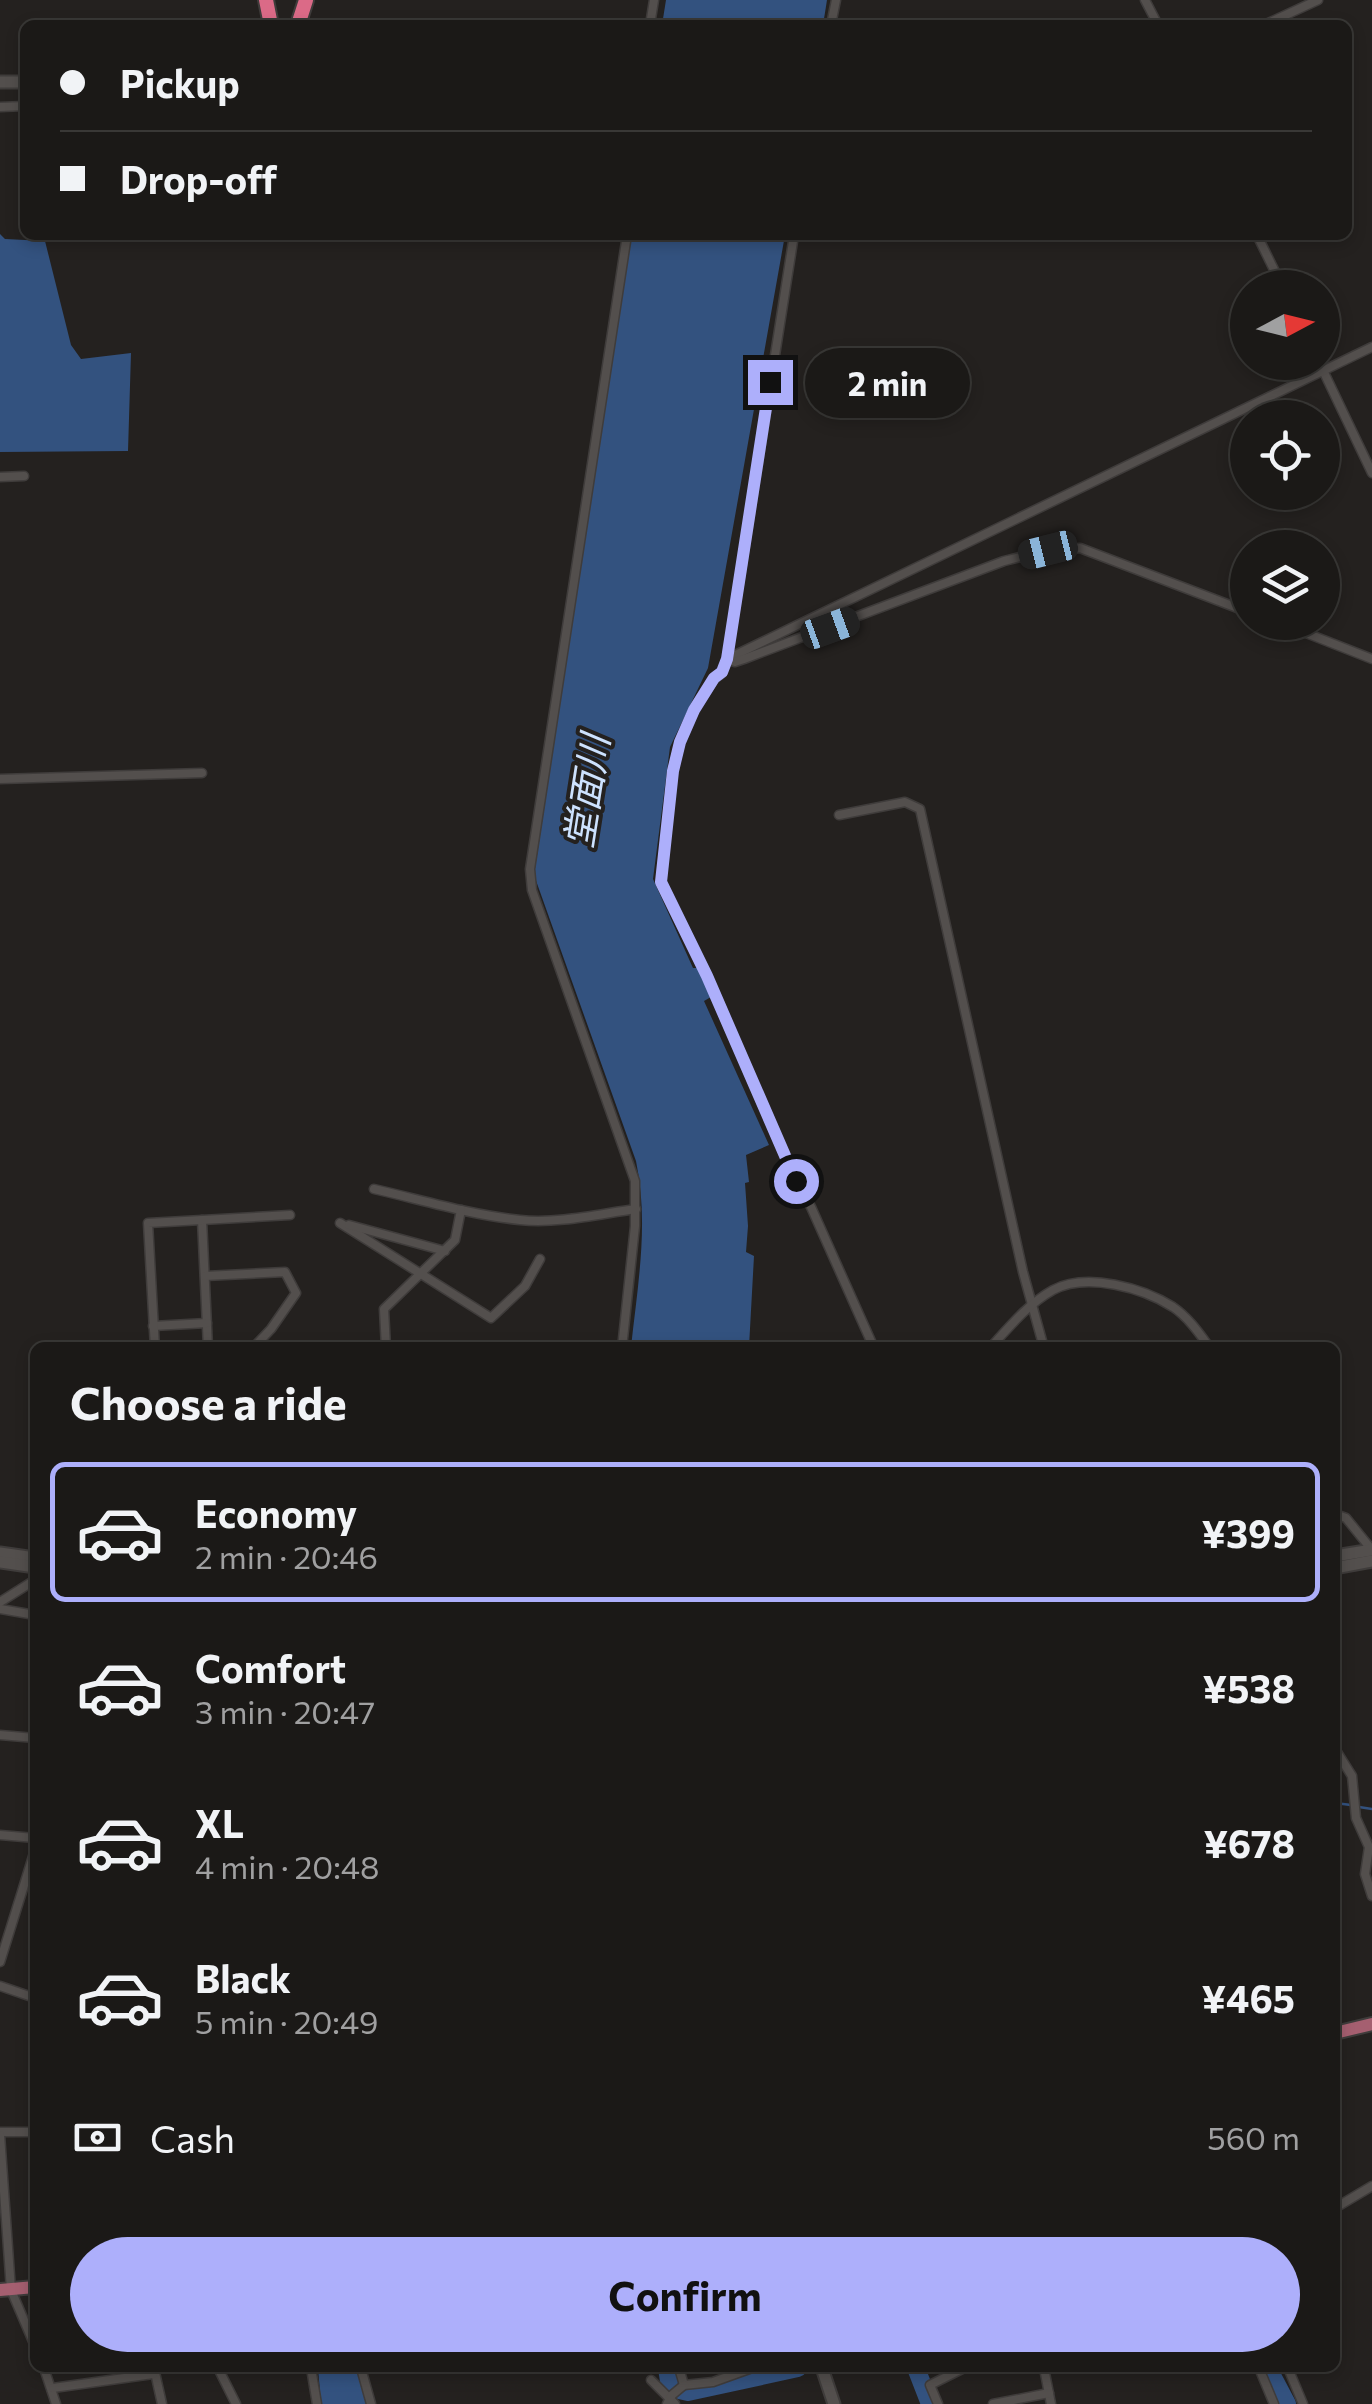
<!DOCTYPE html>
<html lang="en">
<head>
<meta charset="utf-8">
<style>
  body { margin:0; font-family:Commissioner,"Noto Sans JP",sans-serif; background:#282624; color:#f1f3f6; height:100vh; display:flex; flex-direction:column; font-size:38px; white-space:nowrap }
  * { box-sizing:border-box; margin:0 }
  p { font-size:32px; color:#a0a0a1 }
  .icon { flex:none; width:55px; height:55px; fill:none; stroke:currentColor; stroke-width:2; stroke-linecap:round; stroke-linejoin:round }
  .map { position:relative; flex:1; overflow:hidden }
  .details { position:absolute; left:30px; top:1342px; width:1310px; height:1030px; display:flex; flex-direction:column; background:#1b1917; border-radius:15px; box-shadow:0 5px 15px #0003,0 0 0 2px #393836 }
  .details>* { flex:none }
  .guide { position:absolute; left:20px; top:20px; width:1332px; height:220px; border-radius:15px; box-shadow:0 5px 15px #0003,0 0 0 2px #393836; display:grid; align-content:center; height:220px; padding:0 40px; background:#1b1917 }
  .needle { width:65px; rotate:83deg }
  .tools { position:absolute; left:1230px; top:270px; display:grid; gap:20px }
  .tools a { display:grid; place-items:center; width:110px; height:110px; border-radius:50%; background:#1b1917; box-shadow:0 5px 15px #0003,0 0 0 2px #393836; font-size:50px }
  .end { position:absolute; width:45px; height:45px; margin:-22px; border:12px solid #adaffb; background:#111; box-shadow:0 0 0 5px #111 }
  .from { border-radius:50% }
  .bubble { position:absolute; height:70px; border-radius:35px; background:#1b1917; box-shadow:0 5px 15px #0003,0 0 0 2px #393836; font-size:32px; font-weight:700; line-height:70px; text-align:center }
  .car { position:absolute; width:30px; height:60px; margin:-30px -15px; border-radius:12px; box-shadow:0 0 8px 2px #0007; background:linear-gradient(#222 24%,#8ab4d8 0 40%,#222 0 76%,#8ab4d8 0 86%,#222 0) }
  .guide b { display:flex; align-items:center; gap:35px; height:95px; font-size:38px }
  .guide b+b { border-top:2px solid #393836 }
  .guide i { width:25px; height:25px; background:#f1f3f6 }
  ul { padding:0; list-style:none }
  li { display:flex; align-items:center; gap:30px; height:140px; margin:0 20px 15px; padding:0 20px; border:5px solid transparent; border-radius:15px }
  li div { flex:1 }
  li b { display:block; font-size:38px }
  li em { font-style:normal; font-weight:700 }
  li.selected { border-color:#adaffb }
  li>.icon { width:90px; height:90px; stroke-width:1.5 }
  h2 { padding:0 40px; font-size:45px; line-height:120px }
  .pay { display:flex; align-items:center; gap:25px; height:110px; padding:0 40px; font-size:38px }
  .pay p { margin-inline-start:auto }
  .cta { display:flex; gap:20px; margin-top:auto; padding:20px 40px }
  .cta a { flex:1; height:115px; border-radius:60px; background:#adaffb; color:#111; font-size:40px; font-weight:700; line-height:115px; text-align:center }
  .map>svg:first-child { display:block }
  .water { fill:#33527f }
  .lines { fill:none; stroke-linecap:round; stroke-linejoin:round }
  .stream { stroke:#33527f; stroke-width:2.5 }
  .river { stroke:#33527f; stroke-width:18 }
  .street-casing { stroke:#3f3c3b; stroke-width:11 }
  .secondary-casing { stroke:#3f3c3b; stroke-width:15 }
  .primary-casing { stroke:#3f3c3b; stroke-width:16 }
  .highway-casing { stroke:#3f3c3b; stroke-width:18 }
  .street { stroke:#534f4d; stroke-width:8 }
  .secondary { stroke:#534f4d; stroke-width:11 }
  .primary { stroke:#a55f70; stroke-width:12 }
  .highway { stroke:#db6a87; stroke-width:14 }
  .route { stroke:#adaffb; stroke-width:12 }
  .labels { text-anchor:middle; dominant-baseline:central; stroke-width:8; stroke-linejoin:round; paint-order:stroke }
  .water-label { font-size:38px; font-style:italic; fill:#cde2fe; stroke:#24211f }
</style>
</head>
<body>
<div class="map">
<svg width="1372" height="2404" viewBox="0 0 1372 2404">
  <rect width="100%" height="100%" fill="#24211f"/>
  <g class="water">
    <path d="M666,0H827L823,25H662Z"/>
    <path d="M0,234L5,239L45,241L71,345L81,359L131,353L128,451L0,452Z"/>
    <path d="M631,235H785L708,668L670,747L653,879L693,968H698L711,997L704,1001L769,1145L746,1155L749,1182L745,1183L748,1226L746,1252L754,1256L749,1347H631C638,1283 649,1223 636,1161L534,875Z"/>
    <path d="M318,2368H358L369,2404H321Z"/>
  </g>
  <g class="lines">
    <g class="stream">
      <path d="M1335,1803L1351,1805"/>
      <path d="M1359,1807L1372,1809"/>
    </g>
    <g class="river">
      <path d="M667,2368L670,2388L688,2392L798,2368"/>
      <path d="M916,2368L930,2404"/>
      <path d="M1268,2368L1287,2404"/>
    </g>
    <g class="street-casing">
      <g id="street">
        <path d="M1145,0L1158,25"/>
        <path d="M650,25L654,0"/>
        <path d="M831,25L836,0"/>
        <path d="M1264,25L1318,0"/>
        <path d="M0,107L25,106"/>
        <path d="M794,235L727,659L722,673L714,679L694,710L680,742L673,771L661,882L707,976L796,1181L811,1207L874,1348"/>
        <path d="M1257,235L1283,288"/>
        <path d="M1319,362L1372,473"/>
        <path d="M0,477L24,476"/>
        <path d="M1278,622L1372,659"/>
        <path d="M727,659L1372,347"/>
        <path d="M727,659L735,662L744,659L1004,561L1048,550L1080,548L1248,612"/>
        <path d="M0,779L202,773"/>
        <path d="M839,815L905,802L920,809L1023,1272L1044,1348"/>
        <path d="M374,1189C422,1200 471,1215 520,1220C558,1224 599,1214 636,1209"/>
        <path d="M202,1220L208,1348"/>
        <path d="M340,1223L491,1318L525,1286L540,1259"/>
        <path d="M349,1225L445,1251"/>
        <path d="M205,1276L285,1272L296,1293L271,1329L253,1348"/>
        <path d="M153,1326L207,1323"/>
        <path d="M155,1348L148,1223L290,1215"/>
        <path d="M386,1348L384,1309L455,1240L461,1210"/>
        <path d="M622,1348L635,1226V1181L532,890L530,869L627,235"/>
        <path d="M990,1348C1010,1326 1028,1304 1053,1290C1087,1272 1143,1288 1173,1307C1188,1317 1199,1333 1210,1348"/>
        <path d="M1335,1514L1346,1518L1372,1550"/>
        <path d="M0,1602L35,1580"/>
        <path d="M0,1609L35,1615"/>
        <path d="M0,1735L35,1738"/>
        <path d="M1335,1749L1352,1776L1356,1818L1369,1847L1365,1874L1372,1896"/>
        <path d="M0,1835L35,1838"/>
        <path d="M0,1962L35,1850"/>
        <path d="M0,1986L35,1998"/>
        <path d="M0,2132H35"/>
        <path d="M0,2135L11,2290L35,2346"/>
        <path d="M1335,2208L1372,2186"/>
        <path d="M44,2368L56,2404"/>
        <path d="M154,2368L162,2404"/>
        <path d="M218,2368L236,2404"/>
        <path d="M311,2368L317,2404"/>
        <path d="M361,2368L371,2404"/>
        <path d="M679,2368L684,2385L713,2382L752,2368"/>
        <path d="M1044,2368L1051,2404"/>
        <path d="M1259,2368L1274,2404"/>
        <path d="M1288,2368L1303,2404"/>
        <path d="M651,2380L675,2404"/>
        <path d="M53,2388L153,2374"/>
        <path d="M667,2404L672,2395L684,2385"/>
        <path d="M938,2404L930,2385L964,2368"/>
        <path d="M993,2404L1049,2393"/>
      </g>
    </g>
    <g class="secondary-casing">
      <g id="secondary">
        <path d="M0,82H25"/>
        <path d="M0,1553L35,1558"/>
        <path d="M1335,1556L1372,1550"/>
        <path d="M0,1562L35,1567"/>
        <path d="M1335,1568L1372,1561"/>
        <path d="M822,2368L834,2404"/>
      </g>
    </g>
    <g class="primary-casing">
      <g id="primary">
        <path d="M1335,2033L1372,2024"/>
        <path d="M0,2290L35,2287"/>
      </g>
    </g>
    <g class="highway-casing">
      <g id="highway">
        <path d="M266,0L271,25"/>
        <path d="M298,25L306,0"/>
      </g>
    </g>
    <use href="#street" class="street"/>
    <use href="#secondary" class="secondary"/>
    <use href="#primary" class="primary"/>
    <use href="#highway" class="highway"/>
  </g>
  <g class="lines">
    <path class="route" d="M770,382L727,659L722,672L714,678L694,710L680,742L673,771L661,882L707,976L796,1181"/>
  </g>
  <g class="labels">
    <g class="water-label">
      <text transform="translate(585 791) rotate(-81)">堂面川</text>
    </g>
  </g>
</svg>
<div class="tools">
<a><svg class="needle" viewBox="-14 -14 28 28"><path d="M0-13l5 13h-10z" fill="#e53935"/><path d="M0 13l5-13h-10z" fill="#a0a0a1"/></svg></a>
<a><svg class="icon" aria-label="locate" viewBox="0 0 24 24"><circle cx="12" cy="12" r="6"/><path d="M12 2v4M12 18v4M2 12h4M18 12h4"/></svg></a>
<a><svg class="icon" aria-label="layers" viewBox="0 0 24 24"><path d="M12 4l9 5-9 5-9-5zM3 14l9 5 9-5"/></svg></a>
</div>
<i class="end from" style="left:796px;top:1181px"></i>
<i class="end" style="left:770px;top:382px"></i>
<div class="bubble" style="left:805px;top:348px;width:165px">2 min</div>
<i class="car" style="left:1048px;top:550px;rotate:256deg"></i>
<i class="car" style="left:830px;top:628px;rotate:70deg"></i>
<div class="guide">
<b><i class="from"></i>Pickup</b>
<b><i></i>Drop-off</b>
</div>
<section class="details">
<h2>Choose a ride</h2>
<ul>
<li class="selected"><svg class="icon" aria-label="car" viewBox="0 0 24 24"><path d="M5 17H2v-5l4-1 3-4h7l3 4 3 1v5h-3M9 17h6M6 11h13"/><circle cx="7" cy="17" r="2"/><circle cx="17" cy="17" r="2"/></svg><div><b>Economy</b><p>2 min · 20:46</p></div><em>¥399</em></li>
<li><svg class="icon" aria-label="car" viewBox="0 0 24 24"><path d="M5 17H2v-5l4-1 3-4h7l3 4 3 1v5h-3M9 17h6M6 11h13"/><circle cx="7" cy="17" r="2"/><circle cx="17" cy="17" r="2"/></svg><div><b>Comfort</b><p>3 min · 20:47</p></div><em>¥538</em></li>
<li><svg class="icon" aria-label="car" viewBox="0 0 24 24"><path d="M5 17H2v-5l4-1 3-4h7l3 4 3 1v5h-3M9 17h6M6 11h13"/><circle cx="7" cy="17" r="2"/><circle cx="17" cy="17" r="2"/></svg><div><b>XL</b><p>4 min · 20:48</p></div><em>¥678</em></li>
<li><svg class="icon" aria-label="car" viewBox="0 0 24 24"><path d="M5 17H2v-5l4-1 3-4h7l3 4 3 1v5h-3M9 17h6M6 11h13"/><circle cx="7" cy="17" r="2"/><circle cx="17" cy="17" r="2"/></svg><div><b>Black</b><p>5 min · 20:49</p></div><em>¥465</em></li>
</ul>
<div class="pay"><svg class="icon" aria-label="cash" viewBox="0 0 24 24"><path d="M3 7h18v10H3z"/><circle cx="12" cy="12" r="2"/></svg>Cash<p>560 m</p></div>
<div class="cta"><a>Confirm</a></div>
</section>
</div>
</body>
</html>
